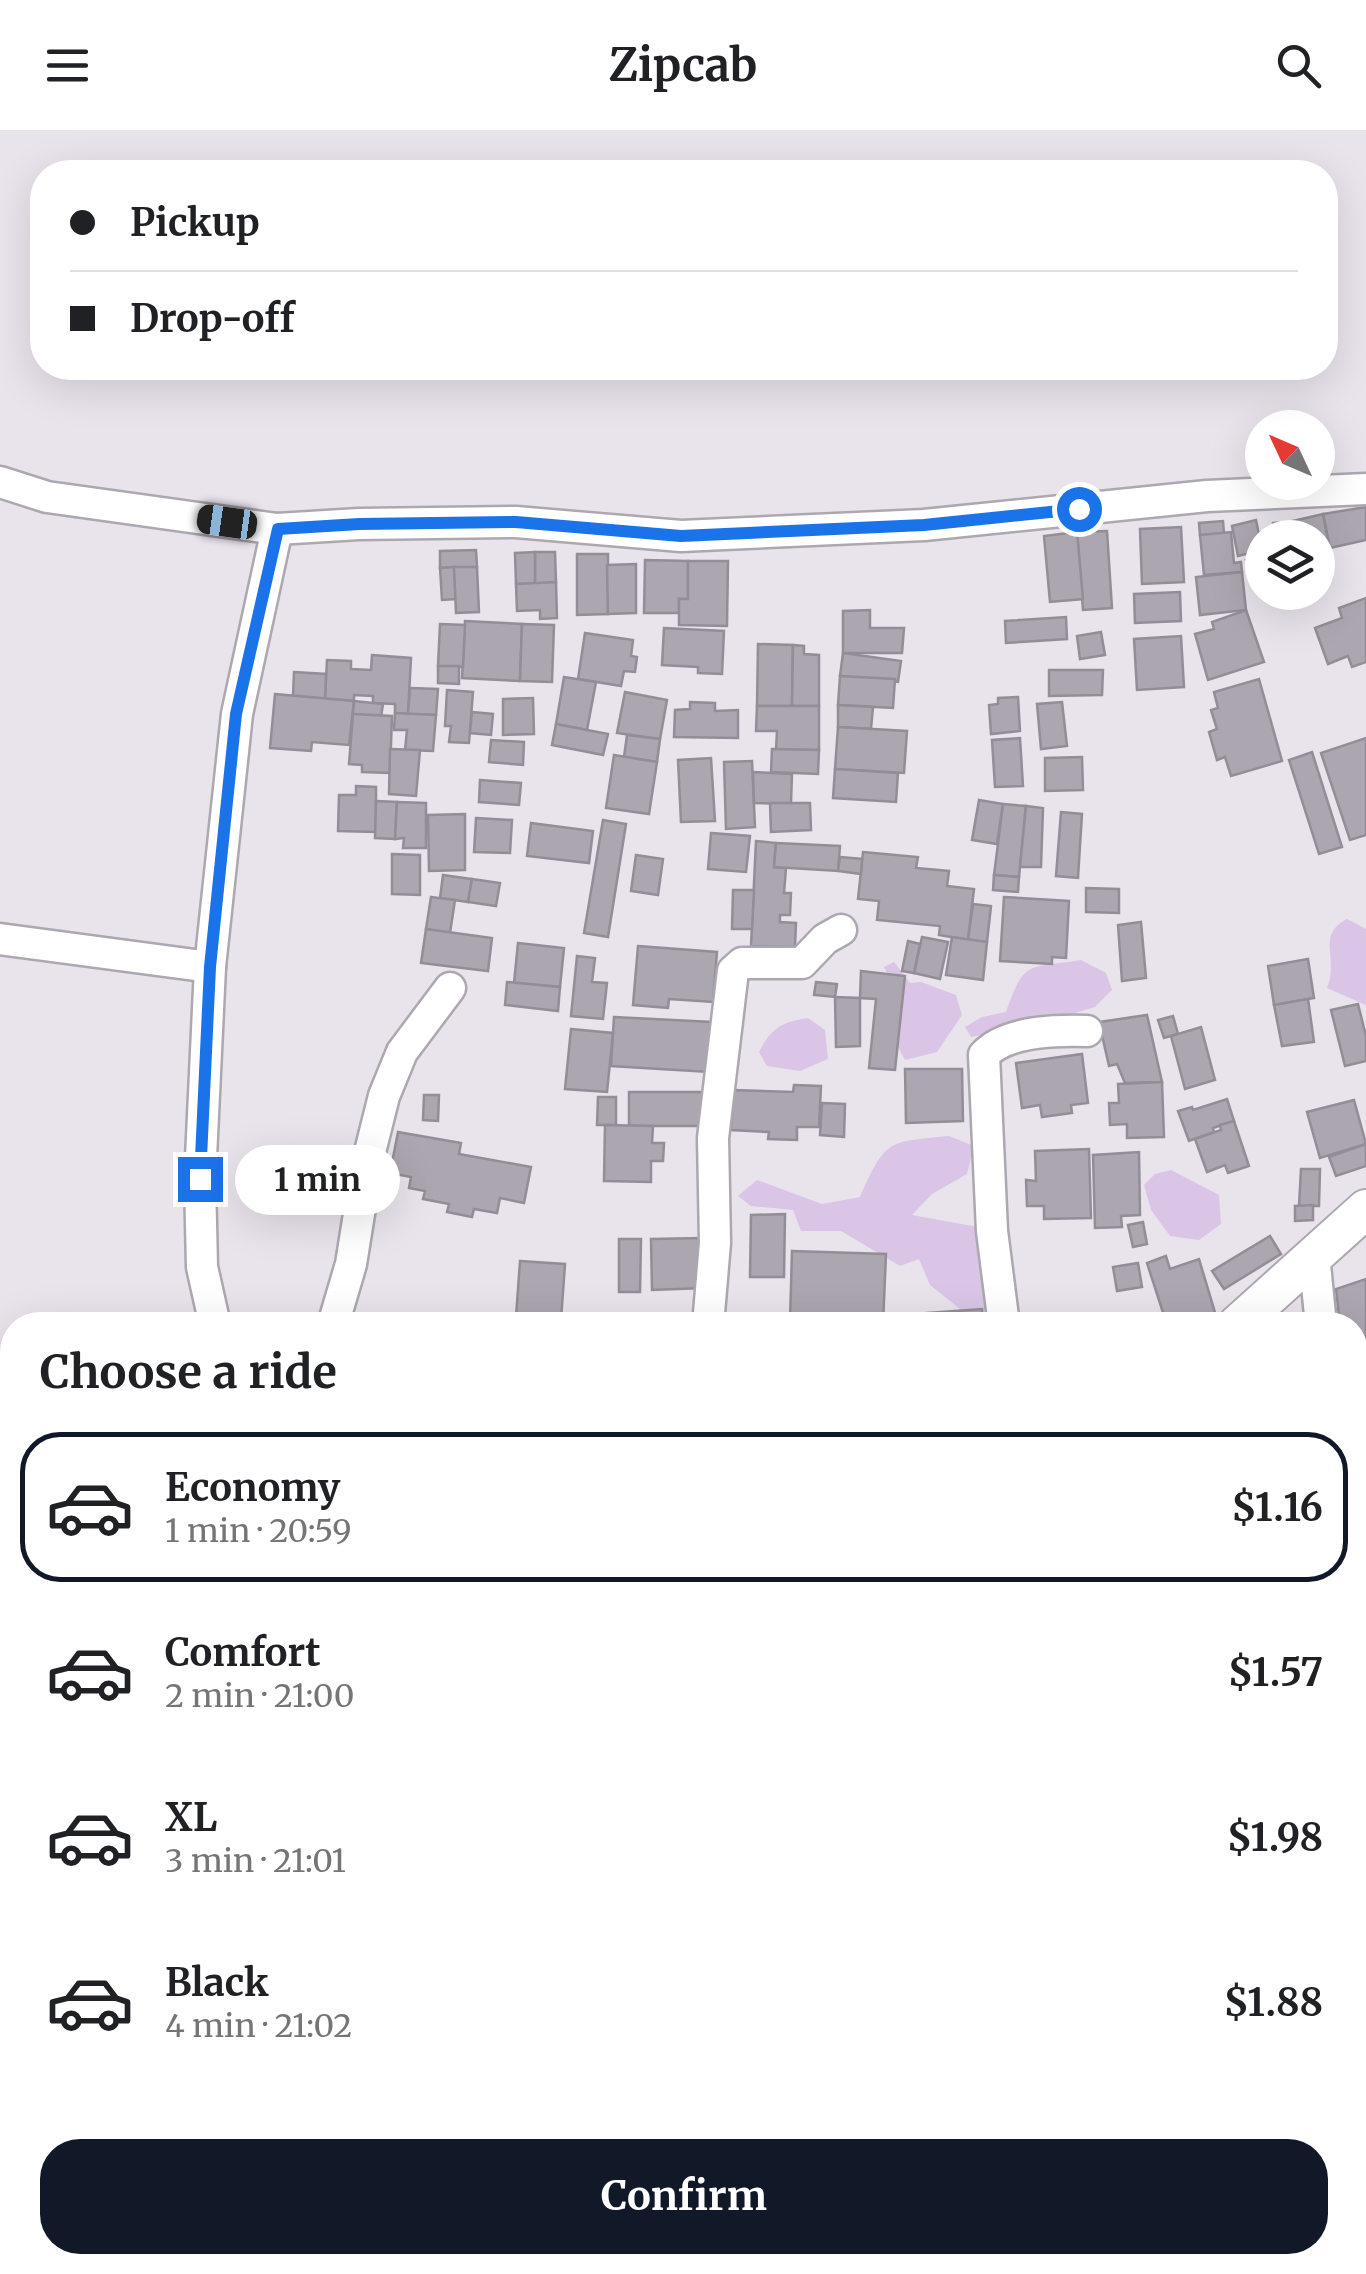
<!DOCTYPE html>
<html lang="en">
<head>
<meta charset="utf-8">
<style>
  body { margin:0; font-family:Merriweather,serif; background:#f6f6f6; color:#202124; height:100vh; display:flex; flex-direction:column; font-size:38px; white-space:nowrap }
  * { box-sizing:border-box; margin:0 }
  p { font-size:32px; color:#757577 }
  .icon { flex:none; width:55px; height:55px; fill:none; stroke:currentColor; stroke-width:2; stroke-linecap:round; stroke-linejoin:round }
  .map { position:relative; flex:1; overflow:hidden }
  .drawer { position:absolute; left:0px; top:1182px; width:1368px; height:962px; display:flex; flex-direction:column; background:#fff; border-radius:40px 40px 0 0; box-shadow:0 10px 40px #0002 }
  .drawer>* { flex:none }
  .banner { position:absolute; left:30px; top:30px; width:1308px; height:220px; border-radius:40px; box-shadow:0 10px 40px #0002; display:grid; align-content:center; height:220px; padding:0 40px; background:#fff }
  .needle { width:65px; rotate:314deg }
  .tools { position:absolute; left:1245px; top:280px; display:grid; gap:20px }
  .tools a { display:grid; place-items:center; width:90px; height:90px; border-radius:50%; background:#fff; box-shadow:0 10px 40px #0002; font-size:50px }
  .end { position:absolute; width:45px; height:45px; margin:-22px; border:12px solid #1a73e8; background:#fff; box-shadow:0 0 0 5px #fff }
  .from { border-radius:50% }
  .bubble { position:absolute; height:70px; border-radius:35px; background:#fff; box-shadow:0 10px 40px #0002; font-size:32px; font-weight:700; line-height:70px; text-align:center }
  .car { position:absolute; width:30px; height:60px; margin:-30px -15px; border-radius:12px; box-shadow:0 0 8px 2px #0007; background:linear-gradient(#222 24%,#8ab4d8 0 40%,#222 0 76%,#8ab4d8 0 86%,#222 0) }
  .banner b { display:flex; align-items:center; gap:35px; height:95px; font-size:38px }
  .banner b+b { border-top:2px solid #e0e0e0 }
  .banner i { width:25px; height:25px; background:#202124 }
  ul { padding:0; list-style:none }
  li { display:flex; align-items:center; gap:30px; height:150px; margin:0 20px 15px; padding:0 20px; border:5px solid transparent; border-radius:40px }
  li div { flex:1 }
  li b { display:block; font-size:38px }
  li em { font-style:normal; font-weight:700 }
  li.on { border-color:#111827 }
  li>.icon { width:90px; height:90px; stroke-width:1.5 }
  h2 { padding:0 40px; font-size:45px; line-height:120px }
  .button { display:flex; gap:20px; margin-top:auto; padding:20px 40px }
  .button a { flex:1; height:115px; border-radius:40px; background:#111827; color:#fff; font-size:40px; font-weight:700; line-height:115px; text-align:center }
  header { display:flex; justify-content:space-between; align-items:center; height:130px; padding:0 40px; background:#fff; font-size:45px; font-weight:700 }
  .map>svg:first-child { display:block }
  .green { fill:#dac5e7 }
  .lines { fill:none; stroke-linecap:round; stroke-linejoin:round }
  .stream { stroke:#ba9fca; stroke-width:10 }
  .building { fill:#aba6af; stroke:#928d96; stroke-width:2.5 }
  .minor-casing { stroke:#ada7b0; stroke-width:35 }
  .tertiary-casing { stroke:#ada7b0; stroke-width:42 }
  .path { stroke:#99949b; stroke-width:6; stroke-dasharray:2.5 8; stroke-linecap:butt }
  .minor { stroke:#fff; stroke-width:30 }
  .tertiary { stroke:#fff; stroke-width:38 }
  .route { stroke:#1a73e8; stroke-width:12 }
</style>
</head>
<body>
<header><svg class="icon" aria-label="menu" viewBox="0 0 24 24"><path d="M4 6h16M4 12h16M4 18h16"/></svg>Zipcab<svg class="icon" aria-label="search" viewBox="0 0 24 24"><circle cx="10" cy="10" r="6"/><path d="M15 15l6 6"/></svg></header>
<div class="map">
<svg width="1366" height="2144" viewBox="0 0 1366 2144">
  <rect width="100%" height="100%" fill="#e9e3ec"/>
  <g class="green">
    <path d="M1347,789L1366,799V875L1327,858C1340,828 1315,806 1347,789Z"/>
    <path d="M1081,830L1106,843L1112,860L1095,877L1045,892L971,907L965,897L982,887L1006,882C1025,828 1028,839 1081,830Z"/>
    <path d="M894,832L910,853L921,852L956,865L962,885L937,922L905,930L888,898L894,857L884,837Z"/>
    <path d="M808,888L825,900L828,929L800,941L767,936L759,922C771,898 782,892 808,888Z"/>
    <path d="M949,1006L974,1016L967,1044L932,1064L912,1085L978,1097L1002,1183L975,1191L930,1155L919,1129L900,1136L841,1101H801L793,1080L751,1076L738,1066L757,1050L822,1074L860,1067C886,1009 887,1012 949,1006Z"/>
    <path d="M1171,1040L1219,1065L1221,1094L1199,1110L1170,1106L1151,1080L1144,1055L1155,1044Z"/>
    <path d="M12,2042V2132L24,2133L0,2135V2055L4,2046Z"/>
    <path d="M999,2133H1196V2144H998Z"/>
  </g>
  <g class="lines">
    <g class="stream">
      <path d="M1285,1195L1292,1189"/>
      <path d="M548,2144L554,2132"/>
      <path d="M617,2144L625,2132"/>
    </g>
  </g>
  <g class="building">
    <path d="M1366,377V410L1330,418L1323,384Z"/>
    <path d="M1323,384L1331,426L1318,429V408H1297L1293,391Z"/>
    <path d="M1256,390L1262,420L1238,426L1232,396Z"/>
    <path d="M1223,391L1224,403L1200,405L1199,393Z"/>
    <path d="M1293,391L1297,408H1276L1273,393Z"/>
    <path d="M1181,397L1184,452L1142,454L1140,399Z"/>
    <path d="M1107,401L1112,478L1083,480L1077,402Z"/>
    <path d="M1077,402L1083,469L1050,472L1044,406Z"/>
    <path d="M1231,402L1234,433L1241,432L1242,442L1204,445L1200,405Z"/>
    <path d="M476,420L477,437L440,438V421Z"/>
    <path d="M535,422H555L556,452L535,454Z"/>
    <path d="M535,422V454H516L515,423Z"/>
    <path d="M577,424H608V484L577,485Z"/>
    <path d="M1262,426V457L1254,459L1246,430Z"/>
    <path d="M645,430L688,431V469H679V483H644Z"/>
    <path d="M688,431H728L727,496L679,495V469H688Z"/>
    <path d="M636,434V483L608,484L607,435Z"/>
    <path d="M454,437L456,469L442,470L440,438Z"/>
    <path d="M454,437H477L479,482L456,483Z"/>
    <path d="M1242,442L1246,480L1200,485L1196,447Z"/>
    <path d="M556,452L557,488L540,489V480L517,481L516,454Z"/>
    <path d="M1180,462L1181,491L1135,493L1134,464Z"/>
    <path d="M1366,468V532L1352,537L1348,526L1328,534L1315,498L1342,488L1339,478Z"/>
    <path d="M870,480V498H904L902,523H843V481Z"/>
    <path d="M1246,480L1264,532L1208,550L1195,504L1214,499L1212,492Z"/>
    <path d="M1066,487L1067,509L1006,513L1005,491Z"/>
    <path d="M465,491L522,494L520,551L462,548Z"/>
    <path d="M440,494L465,495L463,537L438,536Z"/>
    <path d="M522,494L554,495L552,552L520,551Z"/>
    <path d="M664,498L724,501L722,544L698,543V537L662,535Z"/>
    <path d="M1101,502L1105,525L1080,529L1077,506Z"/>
    <path d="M585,503L633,510L631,526L637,527L635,542L624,541L621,556L578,549Z"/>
    <path d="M1181,506L1184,557L1137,560L1134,509Z"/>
    <path d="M758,514L793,515L792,576H757Z"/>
    <path d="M793,515L804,516V524L819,525V576H792Z"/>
    <path d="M843,523L901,531L898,552L840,546Z"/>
    <path d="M372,525L411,528L408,584L395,583V574L373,573V566L354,565V571L325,569L327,530L351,531V539L371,540Z"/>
    <path d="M438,536H459V554L438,553Z"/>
    <path d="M1049,540H1103L1102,565L1049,566Z"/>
    <path d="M294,542L326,544L325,569L293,566Z"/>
    <path d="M840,546L895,549L893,578L838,575Z"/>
    <path d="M564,547L596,552L587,600L556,594Z"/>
    <path d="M1259,549L1282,631L1231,646L1225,627L1217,630L1209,602L1217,599L1211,580L1218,578L1214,562Z"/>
    <path d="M410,558L438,559L436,585L408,584Z"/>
    <path d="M447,560L473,562L469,613L449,612L451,596H445Z"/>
    <path d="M625,562L667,570L660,609L617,603Z"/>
    <path d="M275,564L354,571L349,615L312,612L311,621L270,618Z"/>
    <path d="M1018,567L1020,601L991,604L989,575L998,574V568Z"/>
    <path d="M533,568L534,604L503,605V569Z"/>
    <path d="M354,571L383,574L381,587L353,584Z"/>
    <path d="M690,572L715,573V581L738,580V608L674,607L675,580L690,579Z"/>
    <path d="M1062,572L1067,616L1041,619L1037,574Z"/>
    <path d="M838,575L873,577L871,599L838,597Z"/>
    <path d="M757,576H819V620H776L777,601H756Z"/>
    <path d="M472,582L493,584L491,605L470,603Z"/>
    <path d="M395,583L436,585L433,621L405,620L407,600H394Z"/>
    <path d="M353,584L392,586L390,643L362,642V635L349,634Z"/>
    <path d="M556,594L608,604L603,625L552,615Z"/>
    <path d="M838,597L907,601L904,643L835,639Z"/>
    <path d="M627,605L660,609L657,632L624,627Z"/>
    <path d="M1020,608L1023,656L995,657L992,610Z"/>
    <path d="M1366,608V705L1350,710L1321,623Z"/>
    <path d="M491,610L524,612L523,635L489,632Z"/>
    <path d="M390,619L420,620L416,666L389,664Z"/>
    <path d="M772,619L819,620L818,644L771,642Z"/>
    <path d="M1312,622L1342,717L1319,724L1289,630Z"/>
    <path d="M614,625L657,632L649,684L606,678Z"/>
    <path d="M1082,627L1083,660L1045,661V628Z"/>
    <path d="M711,628L715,691L681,692L678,630Z"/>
    <path d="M752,631L755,697L726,699L724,632Z"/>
    <path d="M835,639L898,643L896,672L833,668Z"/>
    <path d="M753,642L792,644L791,674L754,673Z"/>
    <path d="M480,650L521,653L519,675L479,672Z"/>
    <path d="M356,656L376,657V702L338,701L339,665H356Z"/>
    <path d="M979,670L1003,674L997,714L972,710Z"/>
    <path d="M376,671L397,672L395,709L375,708Z"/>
    <path d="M397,672L426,673V718H403L404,708L395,709Z"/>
    <path d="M770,673H810L811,700L771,702Z"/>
    <path d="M1003,674L1026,676L1019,747L994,745Z"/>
    <path d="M1026,676L1043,678L1041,737H1020Z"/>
    <path d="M1061,682L1082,684L1078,748L1056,746Z"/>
    <path d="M465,684V740L429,741L428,685Z"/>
    <path d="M476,688L512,690L510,723L474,722Z"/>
    <path d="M603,690L626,694L608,807L584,803Z"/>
    <path d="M531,693L593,701L589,733L527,726Z"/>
    <path d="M711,703L750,706L746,742L708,739Z"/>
    <path d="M756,711L776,713L774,737L786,738L784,763H791L790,785H780V792L796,793L795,817L751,816Z"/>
    <path d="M776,713L840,716L838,741L774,737Z"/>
    <path d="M863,722L918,727L916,738L949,741L947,756L974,759L968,810L939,805L940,796L877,790L879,771L858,769Z"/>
    <path d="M392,724L420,725V765L392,764Z"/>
    <path d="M636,725L663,729L658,765L631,761Z"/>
    <path d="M840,727L862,729L861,744L838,741Z"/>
    <path d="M443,745L472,749L468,772L440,768Z"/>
    <path d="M994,745L1019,747L1018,762L993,760Z"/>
    <path d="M472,749L500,753L496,776L468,772Z"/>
    <path d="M1086,758L1119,759V783L1086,782Z"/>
    <path d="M733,760H754L752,799H732Z"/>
    <path d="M431,767L455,770L450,803L426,799Z"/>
    <path d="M1004,767L1069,771L1066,828L1052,827V834L1000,831Z"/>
    <path d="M973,774L991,776L987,812L968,810Z"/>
    <path d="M1141,792L1146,848L1122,851L1118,795Z"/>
    <path d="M426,799L492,808L488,841L421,833Z"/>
    <path d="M922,807L948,812L940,849L914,843Z"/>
    <path d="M952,807L987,812L983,850L946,845Z"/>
    <path d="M908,811L920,814L914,843L902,841Z"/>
    <path d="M518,813L564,818L560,857L514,853Z"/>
    <path d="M638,816L717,822L713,872L669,869L668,878L633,875Z"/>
    <path d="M577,826L595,828L592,852L607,853L603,889L571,886Z"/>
    <path d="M1308,829L1314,868L1274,875L1268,836Z"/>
    <path d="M861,841L905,846L895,940L869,938L876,869L860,868Z"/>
    <path d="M507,852L560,857L558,881L505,875Z"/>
    <path d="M816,852L837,854L835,867L814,865Z"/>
    <path d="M835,867L860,868V916L836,917Z"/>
    <path d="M1308,869L1314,912L1282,916L1274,875Z"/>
    <path d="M1358,874L1366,906V931L1345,936L1331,880Z"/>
    <path d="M1147,885L1162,952L1125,953L1117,934L1109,936L1099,892Z"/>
    <path d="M1173,886L1178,904L1164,908L1158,890Z"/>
    <path d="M614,887L712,892L709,942L611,936Z"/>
    <path d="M1201,897L1215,950L1185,959L1171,906Z"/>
    <path d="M571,899L613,903L607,962L565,959Z"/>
    <path d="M1082,924L1088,973L1071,975L1072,983L1042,987L1040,975L1022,978L1016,933Z"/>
    <path d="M905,939H962L963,991L906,993Z"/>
    <path d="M1162,952L1164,1007L1127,1008V994L1110,995L1109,973H1119L1118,954Z"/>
    <path d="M794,955L821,956L819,997H797V1010L768,1009L769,1002L731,1000L734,960L793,962Z"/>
    <path d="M629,962H703L704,996H629Z"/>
    <path d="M424,965H439L438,991L423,990Z"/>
    <path d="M598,967H616V995H597Z"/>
    <path d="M1227,969L1234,991L1213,998L1214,1002L1189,1011L1178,981L1192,977L1193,980Z"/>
    <path d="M1354,970L1366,1014L1320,1028L1307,982Z"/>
    <path d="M822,973L845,974L844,1007L820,1005Z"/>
    <path d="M1234,991L1249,1036L1228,1043L1225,1035L1207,1042L1195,1009L1221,1000L1220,995Z"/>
    <path d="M605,995L653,996L652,1013H664L663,1031H651V1052L604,1051Z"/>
    <path d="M398,1002L461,1013L459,1024L531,1037L524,1073L500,1068L497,1083L474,1079L472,1087L447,1082L449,1074L423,1069L425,1061L409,1058L411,1047L390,1043Z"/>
    <path d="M1366,1014V1036L1336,1046L1329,1027Z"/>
    <path d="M1089,1019L1091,1088L1044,1089V1076H1027L1026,1050L1036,1051L1035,1021Z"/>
    <path d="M1139,1022L1140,1085L1121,1086L1122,1097L1095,1098L1093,1025Z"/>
    <path d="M1301,1039H1320L1319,1076H1299Z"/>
    <path d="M1313,1075V1090L1295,1091V1076Z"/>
    <path d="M785,1084L784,1147H750L751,1085Z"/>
    <path d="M1143,1092L1147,1114L1133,1117L1128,1095Z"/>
    <path d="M1270,1106L1281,1124L1224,1159L1212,1141Z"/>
    <path d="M702,1108L704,1158L652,1160L651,1109Z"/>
    <path d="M619,1109H641L640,1162H619Z"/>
    <path d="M792,1121L886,1124L883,1194L790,1191Z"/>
    <path d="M1166,1126L1170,1139L1199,1129L1216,1186L1186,1195H1167L1147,1133Z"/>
    <path d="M520,1131L565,1134L561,1190L516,1187Z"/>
    <path d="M1138,1133L1142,1157L1117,1161L1113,1137Z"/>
    <path d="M1366,1149V1290L1355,1291V1195H1340L1336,1159Z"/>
    <path d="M982,1179L983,1195H901L900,1185Z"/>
    <rect x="734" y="1187" width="36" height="8"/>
    <path d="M11,1463H12V1505L0,1500V1486Z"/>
    <path d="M1366,1526V1558L1355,1559V1527Z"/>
    <path d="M7,1553L12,1555V1595L0,1591V1575Z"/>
    <path d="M1366,1572V1595L1355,1598V1575Z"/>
    <path d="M0,1591L12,1595V1616L0,1612Z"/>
    <path d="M0,1677L12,1680L5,1710L0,1709Z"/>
    <path d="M7,1731L12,1733V1771L0,1768Z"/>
    <path d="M1355,1779H1366V1848L1355,1847Z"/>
    <path d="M7,1847H12V1910L0,1909Z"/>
    <rect x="1355" y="1873" width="11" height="65"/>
    <path d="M1366,1955V2016H1359L1355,1956Z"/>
    <rect x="1355" y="2027" width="11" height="88"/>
    <path d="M468,2132H518L525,2137L520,2144H462Z"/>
    <path d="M700,2132H753V2144H701Z"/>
    <path d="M888,2132H945L944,2144H896L897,2133Z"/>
    <path d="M1273,2136V2144H1237V2137Z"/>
  </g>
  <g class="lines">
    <g class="minor-casing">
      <g id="minor">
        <path d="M0,352L47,367L277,399L359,394L516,392L681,406L924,395L1207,366L1366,359"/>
        <path d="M0,809L210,837"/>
        <path d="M1314,1125L1321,1195"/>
        <path d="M215,1195L202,1137L200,1049L210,837L237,584L277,399"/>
        <path d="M333,1195L351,1134L367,1034L384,966L402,922L450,858"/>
        <path d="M708,1195L715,1113L713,1008L733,841L742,833H802L825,809L841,800"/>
        <path d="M1004,1195L992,1101L984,925C1006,901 1056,900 1087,901"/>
        <path d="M0,1321L12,1322"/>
        <path d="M0,1829L12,1835"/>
        <path d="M831,2132L832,2144"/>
        <path d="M1325,2144L1326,2132"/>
      </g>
    </g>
    <g class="tertiary-casing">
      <g id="tertiary">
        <path d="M1237,1195L1366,1079"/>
        <path d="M578,2144L587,2132"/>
      </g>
    </g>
    <g class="path">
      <path d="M166,2132L175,2144"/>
      <path d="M124,2144L134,2132"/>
    </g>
    <use href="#minor" class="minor"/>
    <use href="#tertiary" class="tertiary"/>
  </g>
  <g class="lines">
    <path class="route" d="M200,1049L210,837L236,584L278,399L359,394L516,392L681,406L924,395L1079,379"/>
  </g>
</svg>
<div class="tools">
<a><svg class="needle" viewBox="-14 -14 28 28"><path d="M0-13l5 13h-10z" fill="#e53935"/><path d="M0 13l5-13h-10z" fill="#757577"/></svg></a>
<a><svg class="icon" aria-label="layers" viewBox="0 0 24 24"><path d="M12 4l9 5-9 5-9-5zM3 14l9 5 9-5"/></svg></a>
</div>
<i class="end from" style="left:1079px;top:379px"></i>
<i class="end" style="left:200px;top:1049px"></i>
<div class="bubble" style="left:235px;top:1015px;width:165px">1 min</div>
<i class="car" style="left:227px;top:392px;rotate:278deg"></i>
<div class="banner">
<b><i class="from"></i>Pickup</b>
<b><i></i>Drop-off</b>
</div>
<section class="drawer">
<h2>Choose a ride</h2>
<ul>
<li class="on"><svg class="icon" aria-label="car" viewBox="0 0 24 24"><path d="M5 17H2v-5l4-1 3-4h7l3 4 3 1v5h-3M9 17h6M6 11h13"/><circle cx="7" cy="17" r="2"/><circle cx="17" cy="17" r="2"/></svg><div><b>Economy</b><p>1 min · 20:59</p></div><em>$1.16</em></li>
<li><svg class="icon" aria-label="car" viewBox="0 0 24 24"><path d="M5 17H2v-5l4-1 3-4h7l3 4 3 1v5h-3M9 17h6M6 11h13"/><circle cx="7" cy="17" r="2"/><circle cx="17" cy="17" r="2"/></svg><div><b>Comfort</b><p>2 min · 21:00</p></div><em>$1.57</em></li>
<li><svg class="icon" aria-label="car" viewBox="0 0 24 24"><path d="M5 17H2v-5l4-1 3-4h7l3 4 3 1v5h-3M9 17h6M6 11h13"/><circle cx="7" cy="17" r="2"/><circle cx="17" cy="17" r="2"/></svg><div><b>XL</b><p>3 min · 21:01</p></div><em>$1.98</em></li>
<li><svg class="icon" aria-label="car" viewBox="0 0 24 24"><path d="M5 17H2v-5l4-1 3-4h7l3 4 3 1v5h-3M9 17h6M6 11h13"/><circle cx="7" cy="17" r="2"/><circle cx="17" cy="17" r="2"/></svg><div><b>Black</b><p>4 min · 21:02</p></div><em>$1.88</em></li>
</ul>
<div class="button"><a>Confirm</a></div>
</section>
</div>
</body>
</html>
